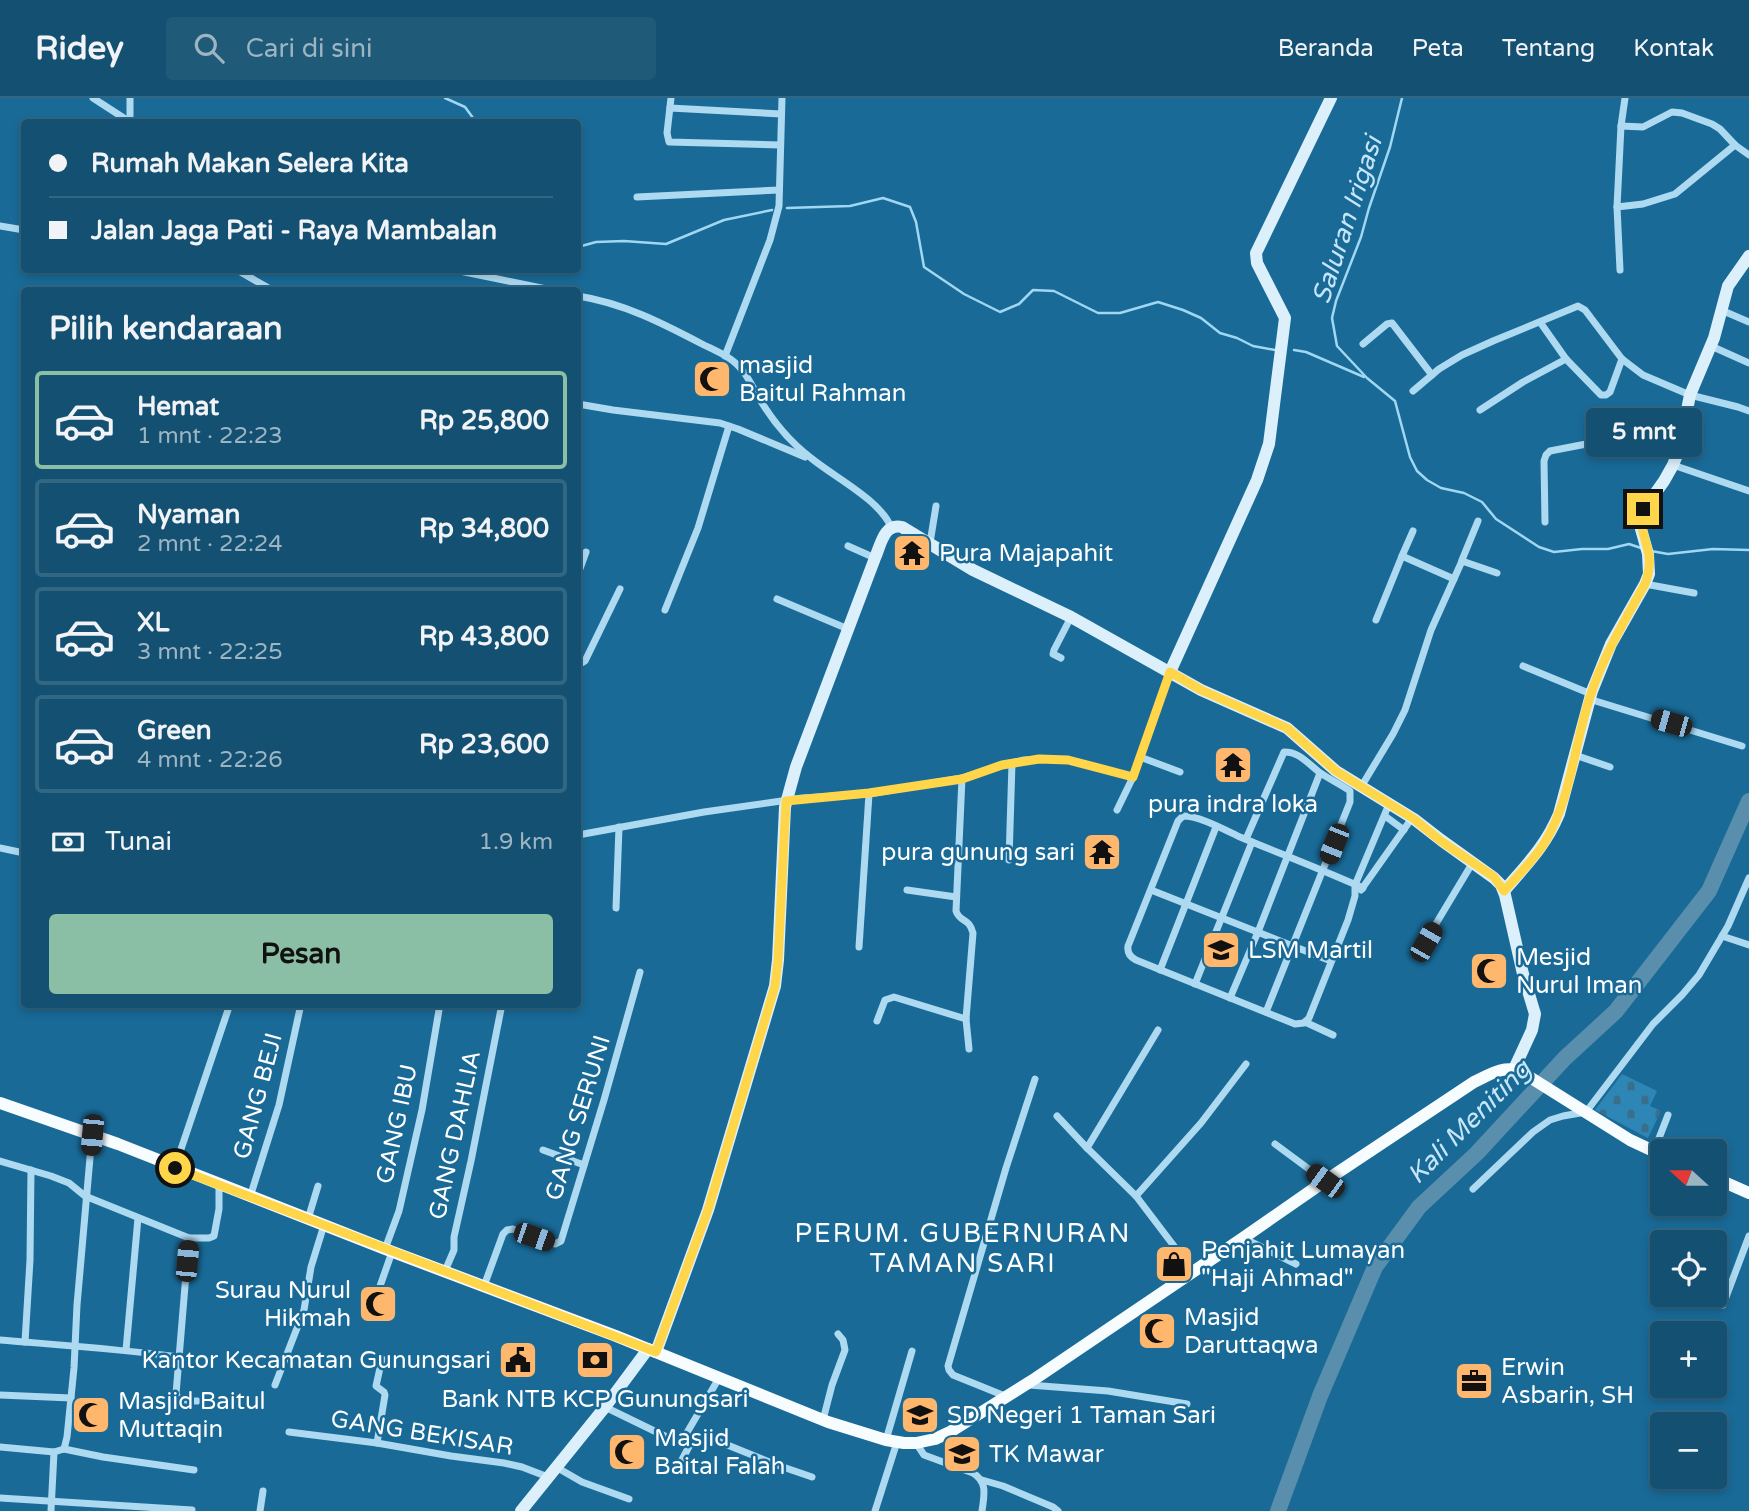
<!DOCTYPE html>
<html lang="id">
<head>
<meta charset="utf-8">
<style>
  body { margin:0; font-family:"Varela Round",sans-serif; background:#205a79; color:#f1f3f6; height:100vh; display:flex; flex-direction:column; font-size:26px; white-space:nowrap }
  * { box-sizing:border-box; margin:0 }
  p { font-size:23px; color:#9db5c3 }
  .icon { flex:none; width:38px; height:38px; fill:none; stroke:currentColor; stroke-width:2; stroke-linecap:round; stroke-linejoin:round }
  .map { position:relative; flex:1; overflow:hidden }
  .sheet { position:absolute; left:21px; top:189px; width:560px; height:721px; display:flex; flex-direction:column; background:#135071; border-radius:7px; box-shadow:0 4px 10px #0003,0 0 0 2px #326784 }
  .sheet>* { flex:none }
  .hud { position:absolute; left:21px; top:21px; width:560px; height:154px; border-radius:7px; box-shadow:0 4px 10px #0003,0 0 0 2px #326784; display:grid; align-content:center; height:154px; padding:0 28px; background:#135071 }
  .needle { width:46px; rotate:291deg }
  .buttons { position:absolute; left:1650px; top:1041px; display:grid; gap:14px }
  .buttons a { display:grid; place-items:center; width:77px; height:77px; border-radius:7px; background:#135071; box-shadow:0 4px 10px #0003,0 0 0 2px #326784; font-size:35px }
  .end { position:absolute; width:32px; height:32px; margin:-16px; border:9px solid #ffd54a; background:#111; box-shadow:0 0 0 4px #111 }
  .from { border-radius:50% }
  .bubble { position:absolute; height:49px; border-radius:7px; background:#135071; box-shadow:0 4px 10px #0003,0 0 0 2px #326784; font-size:23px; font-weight:800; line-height:49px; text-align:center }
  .car { position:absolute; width:21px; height:42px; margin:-21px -10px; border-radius:9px; box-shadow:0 0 5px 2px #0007; background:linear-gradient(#222 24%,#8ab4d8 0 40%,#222 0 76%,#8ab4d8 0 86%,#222 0) }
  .hud b { display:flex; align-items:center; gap:24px; height:66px; font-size:26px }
  .hud b+b { border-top:2px solid #326784 }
  .hud i { width:18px; height:18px; background:#f1f3f6 }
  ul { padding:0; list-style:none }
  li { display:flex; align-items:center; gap:21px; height:98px; margin:0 14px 10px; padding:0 14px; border:4px solid #326784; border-radius:7px }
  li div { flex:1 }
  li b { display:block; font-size:26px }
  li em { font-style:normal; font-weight:800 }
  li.current { border-color:#8abfa5 }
  li>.icon { width:63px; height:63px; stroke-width:1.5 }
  h2 { padding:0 28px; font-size:32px; line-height:84px }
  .pay { display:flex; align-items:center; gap:18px; height:77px; padding:0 28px; font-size:26px }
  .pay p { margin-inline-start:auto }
  .cta { display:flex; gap:14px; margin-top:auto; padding:14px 28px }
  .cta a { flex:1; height:80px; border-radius:7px; background:#8abfa5; color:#111; font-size:28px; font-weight:800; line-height:80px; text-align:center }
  header { display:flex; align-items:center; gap:42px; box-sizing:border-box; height:98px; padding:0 35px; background:#135071; border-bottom:2px solid #326784 }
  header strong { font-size:33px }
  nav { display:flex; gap:38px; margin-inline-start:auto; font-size:24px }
  .search { width:490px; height:63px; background:#205a79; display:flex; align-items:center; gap:18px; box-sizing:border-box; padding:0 24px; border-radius:7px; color:#9db5c3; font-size:26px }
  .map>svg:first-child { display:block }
  .cemetery { fill:url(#cemetery-stones) }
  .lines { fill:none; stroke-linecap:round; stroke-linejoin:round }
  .stream { stroke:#a0d7f3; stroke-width:2.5 }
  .river { stroke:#598eac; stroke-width:16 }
  .street { stroke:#add9f1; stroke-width:7 }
  .secondary { stroke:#dbf0fb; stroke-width:12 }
  .primary { stroke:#f7fcff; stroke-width:12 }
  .route { stroke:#ffd54a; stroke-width:9 }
  .labels { text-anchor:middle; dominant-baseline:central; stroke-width:5; stroke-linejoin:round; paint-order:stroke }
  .poi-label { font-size:24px; fill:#fff; stroke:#196a97; text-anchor:start }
  .street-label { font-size:24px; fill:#fff; stroke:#196a97 }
  .water-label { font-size:26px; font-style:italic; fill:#c4e6f8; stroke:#196a97 }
  .neighbourhood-label { font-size:26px; letter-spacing:2px; fill:#fff; stroke:#196a97 }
</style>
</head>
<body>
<header>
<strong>Ridey</strong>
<div class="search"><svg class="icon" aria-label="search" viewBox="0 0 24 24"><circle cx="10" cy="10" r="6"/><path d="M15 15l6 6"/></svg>Cari di sini</div>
<nav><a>Beranda</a><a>Peta</a><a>Tentang</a><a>Kontak</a></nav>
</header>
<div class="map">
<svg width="1749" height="1413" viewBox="0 0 1749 1413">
  <defs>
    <pattern id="cemetery-stones" width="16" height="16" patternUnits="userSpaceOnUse" patternTransform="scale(1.75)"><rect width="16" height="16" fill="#2d86b5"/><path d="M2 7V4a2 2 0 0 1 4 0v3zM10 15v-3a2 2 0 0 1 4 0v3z" fill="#396f8b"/></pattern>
  </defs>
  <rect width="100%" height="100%" fill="#196a97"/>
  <path class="cemetery" d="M1622,976L1657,993L1650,1008L1661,1013L1648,1040L1595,1012Z"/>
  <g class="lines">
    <g class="stream">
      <path d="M445,0L465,9L476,24"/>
      <path d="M1402,0L1390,49L1369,110L1361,139L1336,203L1332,220L1337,248L1367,280L1395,303L1410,359L1417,373L1427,382L1441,390L1464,395L1482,404L1496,421L1539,449L1554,454L1582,451H1608L1629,446L1641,450"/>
      <path d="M787,110L850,108L883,100L910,109L916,124L924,169L964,196L1000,214L1019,206L1033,192L1054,193L1098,215H1120L1158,204L1183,212L1201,220L1220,235L1237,240L1253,248L1275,252"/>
      <path d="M578,149L596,144L624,143L666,146L724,122L772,112"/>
      <path d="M1294,252L1306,254L1364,279"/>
      <path d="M1651,453L1668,456L1713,451L1749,452"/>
    </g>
    <path class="river" d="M1278,1413L1320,1298L1375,1169L1419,1109L1477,1055L1565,960L1616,913L1709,793L1749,703"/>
    <g class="street">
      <path d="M93,0L130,24"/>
      <path d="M671,0L667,35L669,44L780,47"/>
      <path d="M670,10L781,16"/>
      <path d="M130,24V0"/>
      <path d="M1621,28L1643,29L1672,14L1682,15L1712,26L1720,31L1735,47L1749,57"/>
      <path d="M637,99L779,92"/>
      <path d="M1617,109L1643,106L1675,96L1735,47"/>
      <path d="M0,128L24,132"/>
      <path d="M237,172L272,192"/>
      <path d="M455,172L551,192"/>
      <path d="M1620,172L1617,109L1621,28L1625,0"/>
      <path d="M578,198C623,205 662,225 702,246C716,253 732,259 742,272C749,280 753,290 759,300C772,322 790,344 811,360C834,379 880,402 891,429"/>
      <path d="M1721,212L1749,224"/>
      <path d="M1540,224L1566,261L1601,297H1606L1610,294L1622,261"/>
      <path d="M1363,246L1387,226L1392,225L1432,277"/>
      <path d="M1711,248L1749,265"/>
      <path d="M725,258L770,142L779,108L782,0"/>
      <path d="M1413,293L1439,271L1462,257L1493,243L1578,208L1585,212L1622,261L1643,277L1690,297L1738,309L1749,313"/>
      <path d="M578,306L613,312L720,325L738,331L805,359"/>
      <path d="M1480,312L1523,284L1566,261"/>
      <path d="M1673,367L1749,393"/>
      <path d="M1545,424L1544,363L1546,357L1550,353L1659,332L1668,333L1681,341"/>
      <path d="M1413,433L1402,458L1454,481"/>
      <path d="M930,445L936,408"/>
      <path d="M848,448L875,460"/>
      <path d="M1462,462L1478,423"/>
      <path d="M578,476L586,454"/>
      <path d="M1645,486L1694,495"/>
      <path d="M777,501L848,531"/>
      <path d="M665,512L698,430L729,328"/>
      <path d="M1376,522L1402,458"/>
      <path d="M1061,560L1053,556L1054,552L1071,519"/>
      <path d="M578,567L585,563L620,491"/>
      <path d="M1523,568L1591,596"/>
      <path d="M1589,601L1742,648"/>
      <path d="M1575,657L1610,669"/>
      <path d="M1140,659L1180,674"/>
      <path d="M962,680L956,813C960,825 969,819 973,835L966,921L969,951"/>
      <path d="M1361,689L1393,636L1405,612L1431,532L1462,463L1497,475"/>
      <path d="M1117,712L1133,679L1170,574"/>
      <path d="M1385,718L1404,732"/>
      <path d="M578,737L704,714L802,700L869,696L962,680L1002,667L1024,662L1045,661L1068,662L1133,679"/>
      <path d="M1246,741L1284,654C1300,654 1307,665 1319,674C1329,681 1340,686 1350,693V704L1266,914"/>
      <path d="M0,750L24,755"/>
      <path d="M1009,762L1012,665"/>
      <path d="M1363,790C1323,772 1281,756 1240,739C1225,732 1200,718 1183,718L1178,723L1128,848C1127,855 1130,859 1136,862L1295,926L1304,925L1309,920L1348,822L1355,798V787L1389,706"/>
      <path d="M907,792L956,799"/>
      <path d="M1151,792L1331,863"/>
      <path d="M1361,792L1412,720"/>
      <path d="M616,810L619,729"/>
      <path d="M1722,838L1749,847"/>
      <path d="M1425,844L1473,764"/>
      <path d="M859,849L869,696"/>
      <path d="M1160,872L1216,729"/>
      <path d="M1195,886L1252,744"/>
      <path d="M1230,900L1258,834L1320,675"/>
      <path d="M877,923L885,902L894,899L966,921"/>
      <path d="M1305,924L1333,937"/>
      <path d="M1158,932L1087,1050L1136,1098L1193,1173"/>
      <path d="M1057,1018L1087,1050"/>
      <path d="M1275,1046L1325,1083"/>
      <path d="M543,1052L584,1067"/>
      <path d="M1654,1053L1668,1017"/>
      <path d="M0,1063L51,1078L69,1085L85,1098L189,1140H209L214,1138L219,1111V1087"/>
      <path d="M175,1069L230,906"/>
      <path d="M1473,1091L1533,1034L1550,1022L1563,1018L1586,1014L1653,926L1682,897L1699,877L1728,828L1749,780"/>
      <path d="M1136,1098L1201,1025L1246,966"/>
      <path d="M250,1099L279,1007L301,906"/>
      <path d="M308,1121L318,1088"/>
      <path d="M189,1140L176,1296C179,1304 189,1302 197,1303"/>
      <path d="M1243,1140L1296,1166"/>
      <path d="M385,1151L399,1113L422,1012L440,906"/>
      <path d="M445,1173L454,1152V1139L471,1063L502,906"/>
      <path d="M484,1188L503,1136L507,1132L513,1131L555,1146L561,1143L604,1002L640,874"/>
      <path d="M1723,1207L1749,1138"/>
      <path d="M373,1208L392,1154"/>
      <path d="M0,1242C60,1247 120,1251 179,1259"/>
      <path d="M25,1244L30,1162L31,1072"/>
      <path d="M126,1252L138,1120"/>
      <path d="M275,1287L304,1212L311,1169L324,1127"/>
      <path d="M1029,1287L1108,1293L1187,1306"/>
      <path d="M0,1297L71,1300"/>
      <path d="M1005,1298L953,1277L949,1272L948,1268L1006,1070L1035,981"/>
      <path d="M605,1309L679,1345L684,1337L685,1338"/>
      <path d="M823,1322L832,1287L845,1252L843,1242L838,1236"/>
      <path d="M289,1334L377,1345L451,1358L504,1365L522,1369L548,1379"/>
      <path d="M693,1341L711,1346L713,1342H715L777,1367L812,1379"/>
      <path d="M886,1342L912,1253"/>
      <path d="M377,1345L385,1297L384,1294L376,1288L382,1261"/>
      <path d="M916,1345L924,1357L973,1375C988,1384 984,1398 982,1413"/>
      <path d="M0,1349L54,1354L64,1351L103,1359L194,1372"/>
      <path d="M64,1351L67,1339L74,1270L77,1207L92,1037"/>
      <path d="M556,1369L582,1384L629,1401"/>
      <path d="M676,1373L693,1341L685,1338L719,1280"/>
      <path d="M982,1382L1003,1388L1053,1409L1058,1413"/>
      <path d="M0,1400L192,1412"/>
      <path d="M51,1413L54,1354"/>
      <path d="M260,1413L263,1393"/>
      <path d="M875,1413L897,1344"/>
    </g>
    <g class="secondary">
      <path d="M1170,574L1257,382L1269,346L1285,220L1257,165L1256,155L1331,0"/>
      <path d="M1504,793C1527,766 1545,749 1559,716L1592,593L1611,546L1645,486L1649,476L1648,456L1641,431L1642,414L1664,383L1673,367L1679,352L1690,297L1714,240L1728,188L1749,158"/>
      <path d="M656,1254L708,1112L775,888L778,862L785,709L796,669L875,460C881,446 884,425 902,429L973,472L1071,519L1201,592L1287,630L1336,673L1414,721L1441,742L1494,780L1501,787L1505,797L1523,876L1535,916L1532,932L1514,971"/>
      <path d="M521,1413L605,1309L648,1251"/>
    </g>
    <g class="primary">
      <path d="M0,1005L118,1046L385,1151L616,1238L828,1324L886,1342L904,1345H916L935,1341L950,1334L1036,1280L1243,1140L1325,1083L1474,984C1489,977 1503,967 1520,973L1630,1042L1662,1057"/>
      <path d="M1715,1080L1749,1095"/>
    </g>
  </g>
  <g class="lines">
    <path class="route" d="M175,1070L656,1254L708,1112L775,888L778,862L786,703L869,695L962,681L1002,667L1039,661L1068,662L1133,679L1170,574L1201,592L1287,630L1336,673L1414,721L1441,743L1494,779L1504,793C1518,777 1534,762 1545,744C1572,699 1574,645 1591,596C1604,557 1625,522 1645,486C1649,476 1650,467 1649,457C1646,441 1638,427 1643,411"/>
  </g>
  <defs>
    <g id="mosque-square" transform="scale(2.0125)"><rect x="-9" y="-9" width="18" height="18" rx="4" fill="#ffb76d" stroke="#196a97"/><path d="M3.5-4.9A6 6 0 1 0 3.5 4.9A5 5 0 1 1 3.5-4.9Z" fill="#111"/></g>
    <g id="temple-square" transform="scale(2.0125)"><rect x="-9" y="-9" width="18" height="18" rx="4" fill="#ffb76d" stroke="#196a97"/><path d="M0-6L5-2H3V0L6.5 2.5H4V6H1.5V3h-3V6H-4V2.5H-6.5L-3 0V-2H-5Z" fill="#111"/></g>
    <g id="school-square" transform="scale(2.0125)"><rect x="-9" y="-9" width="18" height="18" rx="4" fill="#ffb76d" stroke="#196a97"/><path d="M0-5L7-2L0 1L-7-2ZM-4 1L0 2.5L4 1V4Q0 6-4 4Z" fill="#111"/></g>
    <g id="shop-square" transform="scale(2.0125)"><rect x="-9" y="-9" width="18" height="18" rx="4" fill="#ffb76d" stroke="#196a97"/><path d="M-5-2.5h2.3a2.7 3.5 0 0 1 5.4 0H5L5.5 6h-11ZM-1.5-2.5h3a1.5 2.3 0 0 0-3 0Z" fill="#111"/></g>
    <g id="civic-square" transform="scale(2.0125)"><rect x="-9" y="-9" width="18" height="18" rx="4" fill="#ffb76d" stroke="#196a97"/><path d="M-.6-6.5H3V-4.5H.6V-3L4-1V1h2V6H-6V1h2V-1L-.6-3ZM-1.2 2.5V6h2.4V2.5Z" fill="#111"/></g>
    <g id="bank-square" transform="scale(2.0125)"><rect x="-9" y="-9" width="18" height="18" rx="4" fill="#ffb76d" stroke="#196a97"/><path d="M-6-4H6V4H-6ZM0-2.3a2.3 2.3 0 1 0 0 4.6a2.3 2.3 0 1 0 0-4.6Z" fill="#111"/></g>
    <g id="office-square" transform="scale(2.0125)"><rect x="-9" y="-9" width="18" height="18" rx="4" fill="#ffb76d" stroke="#196a97"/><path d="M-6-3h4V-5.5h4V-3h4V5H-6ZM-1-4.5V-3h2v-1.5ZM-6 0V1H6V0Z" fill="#111"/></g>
  </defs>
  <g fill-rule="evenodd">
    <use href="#mosque-square" x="712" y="281"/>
    <use href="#temple-square" x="912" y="455"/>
    <use href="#temple-square" x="1233" y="667"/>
    <use href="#temple-square" x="1102" y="754"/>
    <use href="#school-square" x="1221" y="852"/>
    <use href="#mosque-square" x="1489" y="873"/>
    <use href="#shop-square" x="1174" y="1166"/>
    <use href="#mosque-square" x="378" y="1206"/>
    <use href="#mosque-square" x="1157" y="1233"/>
    <use href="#civic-square" x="518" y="1262"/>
    <use href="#bank-square" x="595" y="1262"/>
    <use href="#office-square" x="1474" y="1283"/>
    <use href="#mosque-square" x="91" y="1317"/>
    <use href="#school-square" x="920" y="1317"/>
    <use href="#mosque-square" x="627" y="1354"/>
    <use href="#school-square" x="962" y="1356"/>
  </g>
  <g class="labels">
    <g class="poi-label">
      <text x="739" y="267">masjid<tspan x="739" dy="28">Baitul Rahman</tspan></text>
      <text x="939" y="455">Pura Majapahit</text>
      <text x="1233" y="706" text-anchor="middle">pura indra loka</text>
      <text x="1075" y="754" text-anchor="end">pura gunung sari</text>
      <text x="1248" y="852">LSM Martil</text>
      <text x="1516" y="859">Mesjid<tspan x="1516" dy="28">Nurul Iman</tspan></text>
      <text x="1201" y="1152">Penjahit Lumayan<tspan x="1201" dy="28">"Haji Ahmad"</tspan></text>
      <text x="351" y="1192" text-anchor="end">Surau Nurul<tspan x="351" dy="28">Hikmah</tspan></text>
      <text x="1184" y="1219">Masjid<tspan x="1184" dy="28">Daruttaqwa</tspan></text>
      <text x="491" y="1262" text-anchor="end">Kantor Kecamatan Gunungsari</text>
      <text x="1501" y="1269">Erwin<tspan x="1501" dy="28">Asbarin, SH</tspan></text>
      <text x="595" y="1301" text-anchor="middle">Bank NTB KCP Gunungsari</text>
      <text x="118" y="1303">Masjid Baitul<tspan x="118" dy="28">Muttaqin</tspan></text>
      <text x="947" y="1317">SD Negeri 1 Taman Sari</text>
      <text x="654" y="1340">Masjid<tspan x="654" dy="28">Baital Falah</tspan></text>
      <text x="989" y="1356">TK Mawar</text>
    </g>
    <g class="street-label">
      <text transform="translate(258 998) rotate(-75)">GANG BEJI</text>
      <text transform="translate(578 1020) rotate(-73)">GANG SERUNI</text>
      <text transform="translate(397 1026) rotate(-78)">GANG IBU</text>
      <text transform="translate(455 1037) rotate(-78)">GANG DAHLIA</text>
      <text transform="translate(422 1335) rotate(9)">GANG BEKISAR</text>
    </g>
    <g class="water-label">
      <text transform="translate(1347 122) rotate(-72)">Saluran Irigasi</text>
      <text transform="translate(1469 1024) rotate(-45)">Kali Meniting</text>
    </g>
    <g class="neighbourhood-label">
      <text x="963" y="1135">PERUM. GUBERNURAN<tspan x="963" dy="30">TAMAN SARI</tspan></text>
    </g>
  </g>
</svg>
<div class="buttons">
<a><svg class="needle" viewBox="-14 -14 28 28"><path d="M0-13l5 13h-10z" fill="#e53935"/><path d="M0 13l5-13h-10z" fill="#9db5c3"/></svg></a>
<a><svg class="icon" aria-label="locate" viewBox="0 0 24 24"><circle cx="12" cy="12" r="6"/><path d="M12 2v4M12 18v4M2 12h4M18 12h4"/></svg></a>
<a>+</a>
<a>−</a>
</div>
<i class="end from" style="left:175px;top:1070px"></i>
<i class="end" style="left:1643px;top:411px"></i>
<div class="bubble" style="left:1586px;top:310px;width:116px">5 mnt</div>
<i class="car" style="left:1671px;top:625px;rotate:286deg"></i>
<i class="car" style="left:1334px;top:746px;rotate:202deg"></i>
<i class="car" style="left:1426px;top:844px;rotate:30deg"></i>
<i class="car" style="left:92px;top:1037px;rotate:185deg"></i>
<i class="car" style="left:1325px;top:1083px;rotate:306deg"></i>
<i class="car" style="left:534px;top:1139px;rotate:109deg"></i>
<i class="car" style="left:187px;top:1163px;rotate:5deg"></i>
<div class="hud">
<b><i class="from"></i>Rumah Makan Selera Kita</b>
<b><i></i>Jalan Jaga Pati - Raya Mambalan</b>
</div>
<section class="sheet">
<h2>Pilih kendaraan</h2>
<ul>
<li class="current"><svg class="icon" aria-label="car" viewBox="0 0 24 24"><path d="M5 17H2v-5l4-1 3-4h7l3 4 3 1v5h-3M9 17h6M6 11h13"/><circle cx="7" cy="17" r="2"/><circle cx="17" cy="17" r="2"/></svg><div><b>Hemat</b><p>1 mnt · 22:23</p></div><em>Rp 25,800</em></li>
<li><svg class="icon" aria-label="car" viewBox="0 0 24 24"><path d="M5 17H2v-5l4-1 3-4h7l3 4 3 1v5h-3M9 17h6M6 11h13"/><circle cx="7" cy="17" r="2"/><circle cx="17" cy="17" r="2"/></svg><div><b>Nyaman</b><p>2 mnt · 22:24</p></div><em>Rp 34,800</em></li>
<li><svg class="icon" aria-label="car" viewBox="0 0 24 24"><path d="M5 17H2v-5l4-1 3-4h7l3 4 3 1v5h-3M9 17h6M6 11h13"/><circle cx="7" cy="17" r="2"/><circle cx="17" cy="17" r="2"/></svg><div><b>XL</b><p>3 mnt · 22:25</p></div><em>Rp 43,800</em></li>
<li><svg class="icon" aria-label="car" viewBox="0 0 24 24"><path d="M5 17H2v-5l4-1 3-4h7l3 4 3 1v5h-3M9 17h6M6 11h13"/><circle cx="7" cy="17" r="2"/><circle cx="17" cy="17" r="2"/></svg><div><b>Green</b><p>4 mnt · 22:26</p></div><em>Rp 23,600</em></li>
</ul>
<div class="pay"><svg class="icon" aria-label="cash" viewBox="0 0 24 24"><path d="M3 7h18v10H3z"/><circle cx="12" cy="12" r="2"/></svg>Tunai<p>1.9 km</p></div>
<div class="cta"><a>Pesan</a></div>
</section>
</div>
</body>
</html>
